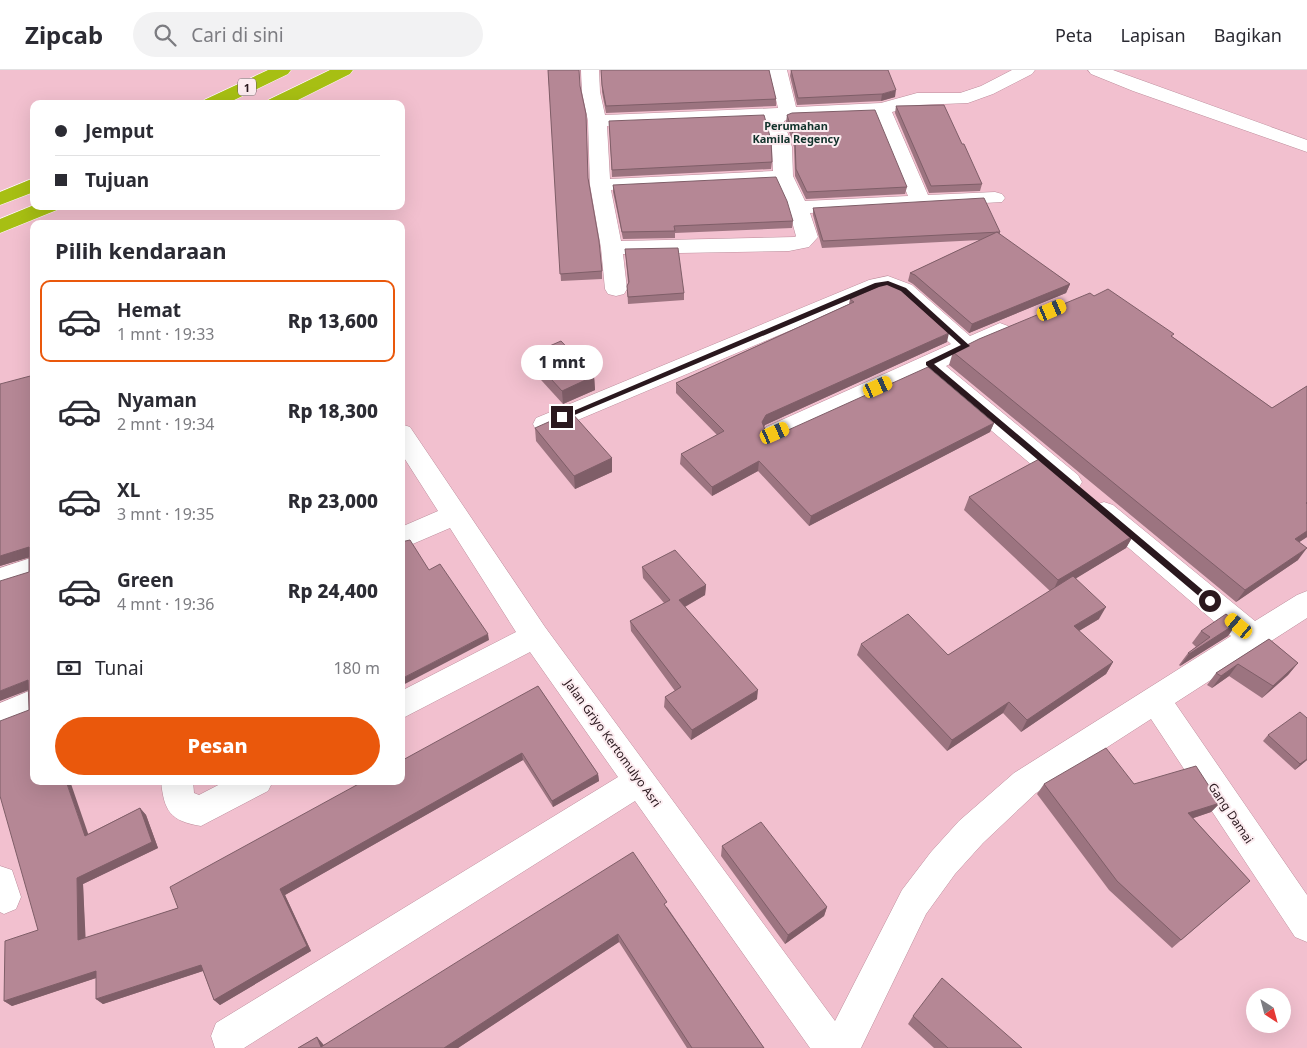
<!DOCTYPE html>
<html lang="id">
<head>
<meta charset="utf-8">
<style>
  body { margin:0; font-family:"Noto Sans",sans-serif; background:#f2f2f3; color:#2b2b33; height:100vh; display:flex; flex-direction:column; font-size:19px; white-space:nowrap }
  * { box-sizing:border-box; margin:0 }
  p { font-size:16px; color:#7c7c81 }
  .icon { flex:none; width:28px; height:28px; fill:none; stroke:currentColor; stroke-width:2; stroke-linecap:round; stroke-linejoin:round }
  .map { position:relative; flex:1; overflow:hidden }
  .sheet { position:absolute; left:30px; top:150px; width:375px; height:565px; display:flex; flex-direction:column; background:#fff; border-radius:10px; box-shadow:0 5px 20px #0002 }
  .sheet>* { flex:none }
  .banner { position:absolute; left:30px; top:30px; width:375px; height:110px; border-radius:10px; box-shadow:0 5px 20px #0002; display:grid; align-content:center; height:110px; padding:0 25px; background:#fff }
  .needle { width:32px; rotate:144deg }
  .buttons { position:absolute; left:1246px; top:918px; display:grid; gap:10px }
  .buttons a { display:grid; place-items:center; width:45px; height:45px; border-radius:50%; background:#fff; box-shadow:0 5px 20px #0002; font-size:25px }
  .end { position:absolute; width:22px; height:22px; margin:-11px; border:6px solid #2a181e; background:#fff; box-shadow:0 0 0 2px #fff }
  .from { border-radius:50% }
  .bubble { position:absolute; height:35px; border-radius:18px; background:#fff; box-shadow:0 5px 20px #0002; font-size:16px; font-weight:800; line-height:35px; text-align:center }
  .car { position:absolute; width:15px; height:30px; margin:-15px -8px; border-radius:6px; box-shadow:0 0 4px 1px #0007; background:linear-gradient(#f5c518 24%,#345 0 40%,#f5c518 0 76%,#345 0 86%,#f5c518 0) }
  .banner b { display:flex; align-items:center; gap:18px; height:48px; font-size:19px }
  .banner b+b { border-top:1px solid #e1e1e2 }
  .banner i { width:12px; height:12px; background:#2b2b33 }
  ul { padding:0; list-style:none }
  li { display:flex; align-items:center; gap:15px; height:82px; margin:0 10px 8px; padding:0 15px; border:2px solid transparent; border-radius:10px }
  li div { flex:1 }
  li b { display:block; font-size:19px }
  li em { font-style:normal; font-weight:800 }
  li.active { border-color:#ea580c }
  li>.icon { width:45px; height:45px; stroke-width:1.5 }
  h2 { padding:0 25px; font-size:22px; line-height:60px }
  .pay { display:flex; align-items:center; gap:12px; height:55px; padding:0 25px; font-size:19px }
  .pay p { margin-inline-start:auto }
  .cta { display:flex; gap:10px; margin-top:auto; padding:10px 25px }
  .cta a { flex:1; height:58px; border-radius:30px; background:#ea580c; color:#fff; font-size:20px; font-weight:800; line-height:58px; text-align:center }
  header { display:flex; align-items:center; gap:30px; box-sizing:border-box; height:70px; padding:0 25px; background:#fff; border-bottom:1px solid #e1e1e2 }
  header strong { font-size:24px }
  nav { display:flex; gap:28px; margin-inline-start:auto; font-size:18px }
  .search { width:350px; height:45px; background:#f2f2f3; display:flex; align-items:center; gap:12px; box-sizing:border-box; padding:0 18px; border-radius:28px; color:#7c7c81; font-size:19px }
  .map>svg:first-child { display:block }
  .lines { fill:none; stroke-linecap:round; stroke-linejoin:round }
  .street-casing { stroke:#bc8c9b; stroke-width:1 }
  .highway-casing { stroke:#fff; stroke-width:1 }
  .street { fill:#fff; fill-rule:evenodd }
  .highway { fill:#a7bf13; fill-rule:evenodd }
  .wall { fill:#9c7480 }
  .shaded-wall { fill:#7f5e68 }
  .building { fill:#b58795; stroke:#7f5e68 }
  .route { fill:#2a181e }
  .labels { text-anchor:middle; dominant-baseline:central; stroke-width:4; stroke-linejoin:round; paint-order:stroke }
  .shield { fill:#fcecf0; stroke:#69585d; stroke-width:1 }
  .shield-label { font-size:11px; font-weight:bold; fill:#2a181e }
  .far-neighbourhood-label { font-size:11px; font-weight:bold; fill:#11322b; stroke:#fcecf0 }
  .street-label { font-size:12px; fill:#2a181e; stroke:#fcecf0 }
</style>
</head>
<body>
<header>
<strong>Zipcab</strong>
<div class="search"><svg class="icon" aria-label="search" viewBox="0 0 24 24"><circle cx="10" cy="10" r="6"/><path d="M15 15l6 6"/></svg>Cari di sini</div>
<nav><a>Peta</a><a>Lapisan</a><a>Bagikan</a></nav>
</header>
<div class="map">
<svg width="1307" height="978" viewBox="0 0 1307 978">
  <rect width="100%" height="100%" fill="#f2c0cf"/>
  <g class="lines">
    <g class="street-casing">
      <g id="street">
        <path d="M581,0H599L600,22L605,45L778,38L769,0H787L796,37L881,33L917,23H960L981,16L1012,0H1035L1032,4L993,24L968,33L918,35L892,42L928,125L995,122L1002,124L1005,128L1002,132L810,143L818,167L809,177L789,181L623,184L627,219L624,224L616,226L608,224L605,219L601,178L590,115L588,51L582,22ZM875,45L908,126L805,131L793,106L792,77L784,51L791,48ZM765,50L772,77L773,101L610,109L607,56ZM776,112L788,137L796,166L795,167L621,171L611,120Z"/>
        <path d="M1088,0H1113L1307,70V82L1133,21L1091,4Z"/>
        <path d="M888,206L912,215L970,266L1000,253L1008,256L1011,261L1008,266L946,296L1078,405L1082,412L1078,419L1069,422L1060,419L926,305L784,369L775,372L766,369L763,363L766,357L951,274L896,225L886,220L554,360L545,363L536,360L533,354L536,348L869,210Z"/>
        <path d="M401,354L410,357L545,557L835,951L902,820L931,782L959,751L1014,703L1231,566L1095,449L1091,442L1095,435L1104,432L1113,435L1255,551L1297,525L1307,521V548L1175,633L1307,825V872L1295,867L1151,649L1036,723L983,773L955,804L926,844L861,978H810L635,731L244,978H215L211,966L216,953L618,707L530,582L401,649V621L516,562L450,458L401,479V457L438,441L401,383Z"/>
        <path d="M34,487V509L0,520V498Z"/>
        <path d="M34,619V646L0,660V633Z"/>
        <path d="M161,711H193L194,723L199,725L226,711H273L268,721L201,756C170,751 164,741 161,711Z"/>
        <path d="M0,796L12,800L21,827L16,839L4,844L0,842Z"/>
      </g>
    </g>
    <g class="highway-casing">
      <g id="highway">
        <path d="M268,0H291L288,4L226,34H202L204,30Z"/>
        <path d="M330,0H353L350,4L290,34H266L268,30Z"/>
        <path d="M34,108V122L0,135V122Z"/>
        <path d="M34,135L60,136L57,140L0,163V149Z"/>
      </g>
    </g>
    <use href="#street" class="street"/>
    <use href="#highway" class="highway"/>
  </g>
  <g class="wall">
    <path d="M548,0L580,16L588,109L602,201V209L561,211Z"/>
    <path d="M601,0L776,29V36L606,43L602,22Z"/>
    <path d="M791,0L895,27L881,31L797,35L790,6Z"/>
    <path d="M896,36L962,74L982,114L980,121L929,123L895,43Z"/>
    <path d="M787,45L907,117L905,124L806,129L795,106L794,77L786,52Z"/>
    <path d="M609,51L772,92L771,99L612,107Z"/>
    <path d="M613,115L793,151L792,158L675,163V168L623,169L613,122Z"/>
    <path d="M813,138L1000,162V165L1070,214L1066,223L969,263L913,214L908,211L910,203L980,170L822,178L813,145Z"/>
    <path d="M625,179L684,223V230L628,234L627,216L628,213Z"/>
    <path d="M1094,226L1173,267L1272,338L1307,316V467L1299,472L1298,490L1236,532L949,295L953,282Z"/>
    <path d="M850,229L947,272L765,355L764,357L765,360L776,364L994,353L990,362L809,456L758,401L712,426L680,394L681,384L717,365L676,323V313L849,234Z"/>
    <path d="M529,285L594,306L595,320L563,334L531,299Z"/>
    <path d="M34,305V711L88,764L140,738L146,745L158,778L83,814L85,868L178,838L538,616L598,704L599,711L553,737L523,690L285,825L311,881L220,935L214,930L203,901L103,934L96,929V908L12,936L4,931L38,860L29,640V487L0,496Z"/>
    <path d="M535,358L612,388V402L575,419L536,371Z"/>
    <path d="M969,427L1133,466L1126,478L1076,508L1099,549L1079,561L1113,592L1106,604L1021,662L1003,643L947,681L857,585L861,574L948,585L1050,521L964,440Z"/>
    <path d="M642,497L706,515L705,525L685,537L757,629L691,670L664,637L665,627L675,621L631,561L630,551L664,533L643,508Z"/>
    <path d="M1237,553L1228,566L1180,596L1179,595L1188,583L1196,577L1192,573L1201,561Z"/>
    <path d="M1269,569L1298,593L1288,605L1262,628L1229,606L1212,618L1207,615L1216,603Z"/>
    <path d="M1268,665L1307,690L1295,700L1263,671Z"/>
    <path d="M1044,714H1134L1220,733L1211,742L1193,748L1250,811L1172,878L1109,820L1037,724Z"/>
    <path d="M722,776L827,837L824,846L785,874L721,786Z"/>
    <path d="M667,837L764,978H687L619,872L458,978H298L317,967L323,975Z"/>
    <path d="M913,946L1022,978H934L908,954Z"/>
  </g>
  <g class="shaded-wall">
    <path d="M896,20L895,27L881,31L882,24Z"/>
    <path d="M1070,214L1066,223L969,263L972,254Z"/>
    <path d="M949,263L947,272L765,355L761,362L762,352L766,345Z"/>
    <path d="M594,306L595,320L563,334L562,321Z"/>
    <path d="M994,353L990,362L809,456L811,446Z"/>
    <path d="M612,388V402L575,419L574,406Z"/>
    <path d="M759,391L758,401L712,426V417Z"/>
    <path d="M1307,461V467L1286,481L1295,469Z"/>
    <path d="M1133,466L1126,478L1052,523L1058,510Z"/>
    <path d="M29,477L34,486L0,496V486Z"/>
    <path d="M1307,478L1298,490L1236,532L1245,520Z"/>
    <path d="M706,515L705,525L679,540V530Z"/>
    <path d="M1106,537L1099,549L1067,568L1074,556Z"/>
    <path d="M1237,553L1228,566L1180,596L1189,584Z"/>
    <path d="M488,564L489,570L401,616V609Z"/>
    <path d="M1113,592L1106,604L1021,662L1027,650Z"/>
    <path d="M1298,593L1288,605L1262,628L1273,616Z"/>
    <path d="M1238,594L1229,606L1212,618L1221,606Z"/>
    <path d="M28,610L34,618L0,631V621Z"/>
    <path d="M758,620L757,629L691,670L692,660Z"/>
    <path d="M1009,632L1003,643L947,681L952,670Z"/>
    <path d="M522,683L523,690L285,825L311,881L220,935L214,930L280,819Z"/>
    <path d="M1307,689V690L1295,700L1300,694Z"/>
    <path d="M598,704L599,711L553,737L552,731Z"/>
    <path d="M66,711H70L91,772L85,766Z"/>
    <path d="M1220,733L1211,742L1179,753L1188,743Z"/>
    <path d="M140,738L146,745L158,778L83,814L86,876L78,870L77,808Z"/>
    <path d="M827,837L824,846L785,874L788,865Z"/>
    <path d="M618,864L619,872L458,978H444Z"/>
    <path d="M201,895L206,900L103,934L96,929Z"/>
    <path d="M96,901L102,906L12,936L4,931Z"/>
    <path d="M317,967L323,974L325,978L321,977Z"/>
  </g>
  <g class="building">
    <path d="M548,0H579L580,16L586,44L588,108L599,171L602,201L560,204Z"/>
    <path d="M601,0H769L776,29L606,36L602,15Z"/>
    <path d="M791,0H888L896,20L882,24L798,28Z"/>
    <path d="M944,35L962,74H964L982,114L931,116L896,36Z"/>
    <path d="M875,40L907,117L807,122L796,99L795,70L787,45L792,43Z"/>
    <path d="M764,45L771,70L772,92L612,100L609,51Z"/>
    <path d="M776,107L787,131L793,151L674,156L675,161L622,162L613,115Z"/>
    <path d="M984,128L1000,162L823,171L813,138Z"/>
    <path d="M997,162L1070,214L972,254L915,205L910,203Z"/>
    <path d="M678,178L684,223L628,227L627,216L629,212L625,179Z"/>
    <path d="M888,212L897,217L949,263L766,345L762,352L765,360L776,364L786,361L928,297L994,353L811,446L759,391L712,417L681,384L724,361L676,313L854,232L850,229Z"/>
    <path d="M1108,219L1174,264L1171,266L1272,338L1307,316V432L1306,433L1307,434V461L1295,469L1307,478L1245,520L953,282L979,269L1090,223L1094,226Z"/>
    <path d="M561,271L594,306L562,321L529,285Z"/>
    <path d="M34,305V711H66L85,766L140,738L152,772L77,808L78,870L178,838L170,817L364,711H401V691L538,616L598,704L552,731L522,683L280,819L307,876L214,930L201,895L96,929V901L4,931L5,871L38,860L0,726V651L29,640L28,610L0,621V511L29,502V477L0,486V314Z"/>
    <path d="M571,342L612,388L574,406L535,358Z"/>
    <path d="M1041,388L1133,466L1058,510L969,427Z"/>
    <path d="M410,470L429,500L440,494L488,564L401,609V472Z"/>
    <path d="M675,480L706,515L679,530L758,620L692,660L665,627L681,617L630,551L670,530L642,497Z"/>
    <path d="M1073,506L1106,537L1074,556L1113,592L1027,650L1009,632L952,670L861,574L908,544L948,585Z"/>
    <path d="M1226,544L1237,553L1189,584L1188,583L1210,567L1201,561Z"/>
    <path d="M1269,569L1298,593L1273,616L1238,594L1221,606L1216,603Z"/>
    <path d="M1300,642L1307,648V689L1300,694L1268,665Z"/>
    <path d="M1106,678L1134,714L1196,696L1220,733L1188,743L1250,811L1181,870L1117,811L1044,714Z"/>
    <path d="M761,752L827,837L788,865L722,776Z"/>
    <path d="M633,782L667,832L664,834L764,978H692L618,864L444,978H298L317,967L321,977Z"/>
    <path d="M942,908L1022,978H948L913,946Z"/>
  </g>
  <path class="route" d="M888,211L906,218L970,276L934,294L1212,528V533H1207L926,295V292L961,275L901,221L887,215L879,217L565,349L559,347L875,213Z"/>
  <g class="labels">
    <rect class="shield" x="238" y="8.5" width="18" height="17" rx="4"/>
    <g class="shield-label">
      <text x="247" y="17">1</text>
    </g>
    <g class="far-neighbourhood-label">
      <text x="796" y="55">Perumahan<tspan x="796" dy="13">Kamila Regency</tspan></text>
    </g>
    <g class="street-label">
      <text transform="translate(613 673) rotate(54)">Jalan Griyo Kertomulyo Asri</text>
      <text transform="translate(1231 743) rotate(56)">Gang Damai</text>
    </g>
  </g>
</svg>
<div class="buttons">
<a><svg class="needle" viewBox="-14 -14 28 28"><path d="M0-13l5 13h-10z" fill="#e53935"/><path d="M0 13l5-13h-10z" fill="#7c7c81"/></svg></a>
</div>
<i class="end from" style="left:1210px;top:531px"></i>
<i class="end" style="left:562px;top:347px"></i>
<div class="bubble" style="left:521px;top:275px;width:82px">1 mnt</div>
<i class="car" style="left:1052px;top:240px;rotate:67deg"></i>
<i class="car" style="left:878px;top:317px;rotate:66deg"></i>
<i class="car" style="left:775px;top:363px;rotate:66deg"></i>
<i class="car" style="left:1239px;top:556px;rotate:310deg"></i>
<div class="banner">
<b><i class="from"></i>Jemput</b>
<b><i></i>Tujuan</b>
</div>
<section class="sheet">
<h2>Pilih kendaraan</h2>
<ul>
<li class="active"><svg class="icon" aria-label="car" viewBox="0 0 24 24"><path d="M5 17H2v-5l4-1 3-4h7l3 4 3 1v5h-3M9 17h6M6 11h13"/><circle cx="7" cy="17" r="2"/><circle cx="17" cy="17" r="2"/></svg><div><b>Hemat</b><p>1 mnt · 19:33</p></div><em>Rp 13,600</em></li>
<li><svg class="icon" aria-label="car" viewBox="0 0 24 24"><path d="M5 17H2v-5l4-1 3-4h7l3 4 3 1v5h-3M9 17h6M6 11h13"/><circle cx="7" cy="17" r="2"/><circle cx="17" cy="17" r="2"/></svg><div><b>Nyaman</b><p>2 mnt · 19:34</p></div><em>Rp 18,300</em></li>
<li><svg class="icon" aria-label="car" viewBox="0 0 24 24"><path d="M5 17H2v-5l4-1 3-4h7l3 4 3 1v5h-3M9 17h6M6 11h13"/><circle cx="7" cy="17" r="2"/><circle cx="17" cy="17" r="2"/></svg><div><b>XL</b><p>3 mnt · 19:35</p></div><em>Rp 23,000</em></li>
<li><svg class="icon" aria-label="car" viewBox="0 0 24 24"><path d="M5 17H2v-5l4-1 3-4h7l3 4 3 1v5h-3M9 17h6M6 11h13"/><circle cx="7" cy="17" r="2"/><circle cx="17" cy="17" r="2"/></svg><div><b>Green</b><p>4 mnt · 19:36</p></div><em>Rp 24,400</em></li>
</ul>
<div class="pay"><svg class="icon" aria-label="cash" viewBox="0 0 24 24"><path d="M3 7h18v10H3z"/><circle cx="12" cy="12" r="2"/></svg>Tunai<p>180 m</p></div>
<div class="cta"><a>Pesan</a></div>
</section>
</div>
</body>
</html>
